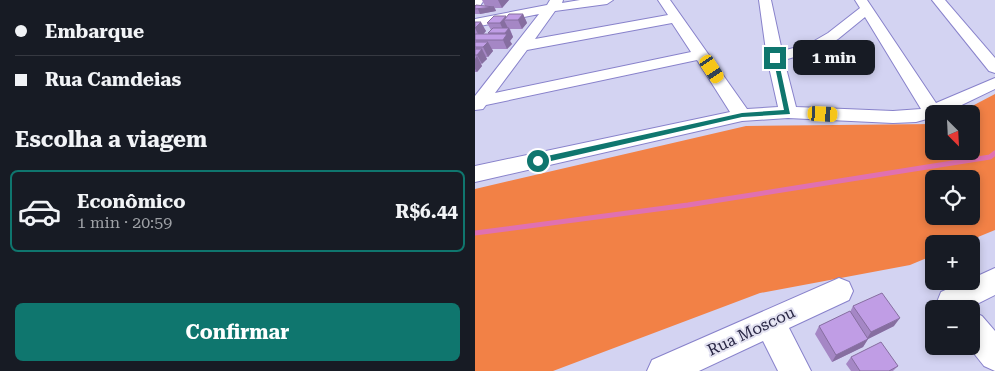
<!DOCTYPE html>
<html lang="pt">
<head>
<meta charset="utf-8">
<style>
  body { margin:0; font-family:"Roboto Serif",serif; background:#242831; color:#f1f3f6; height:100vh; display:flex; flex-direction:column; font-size:19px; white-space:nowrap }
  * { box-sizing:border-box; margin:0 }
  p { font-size:16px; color:#9ea1a6 }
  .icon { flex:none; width:28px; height:28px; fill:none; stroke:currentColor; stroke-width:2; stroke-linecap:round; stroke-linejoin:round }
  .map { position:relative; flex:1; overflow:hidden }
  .panel { display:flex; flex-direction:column; background:#171b24; width:475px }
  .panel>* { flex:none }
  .guide { display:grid; align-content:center; height:110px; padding:0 15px; background:#171b24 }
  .needle { width:32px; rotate:156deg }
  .fabs { position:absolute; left:450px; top:105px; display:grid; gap:10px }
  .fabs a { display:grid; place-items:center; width:55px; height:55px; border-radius:8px; background:#171b24; box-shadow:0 2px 8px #0003; font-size:25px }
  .end { position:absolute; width:22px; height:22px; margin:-11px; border:6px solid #0f766e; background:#fff; box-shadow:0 0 0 2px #fff }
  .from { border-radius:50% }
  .bubble { position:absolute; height:35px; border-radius:8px; background:#171b24; box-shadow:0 2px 8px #0003; font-size:16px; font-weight:700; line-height:35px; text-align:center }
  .car { position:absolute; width:15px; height:30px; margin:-15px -8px; border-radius:6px; box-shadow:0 0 4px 1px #0007; background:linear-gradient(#f5c518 24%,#345 0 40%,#f5c518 0 76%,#345 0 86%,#f5c518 0) }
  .guide b { display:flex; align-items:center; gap:18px; height:48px; font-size:19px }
  .guide b+b { border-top:1px solid #363941 }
  .guide i { width:12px; height:12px; background:#f1f3f6 }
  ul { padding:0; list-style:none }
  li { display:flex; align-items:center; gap:15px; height:82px; margin:0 10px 8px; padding:0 5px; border:2px solid transparent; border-radius:8px }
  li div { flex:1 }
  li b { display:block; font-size:19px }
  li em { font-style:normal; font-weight:700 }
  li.active { border-color:#0f766e }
  li>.icon { width:45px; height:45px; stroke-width:1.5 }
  h2 { padding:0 15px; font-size:22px; line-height:60px }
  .button { display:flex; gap:10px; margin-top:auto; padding:10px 15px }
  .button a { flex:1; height:58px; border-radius:8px; background:#0f766e; color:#fff; font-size:20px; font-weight:700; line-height:58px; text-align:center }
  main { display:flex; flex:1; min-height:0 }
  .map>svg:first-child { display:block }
  .forest { fill:#f28146; fill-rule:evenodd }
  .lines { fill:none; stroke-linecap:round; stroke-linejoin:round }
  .stream { stroke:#e071b1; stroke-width:5 }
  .minor-casing { stroke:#8882cb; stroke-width:2 }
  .minor { fill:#fff; fill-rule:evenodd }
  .wall { fill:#a587c5 }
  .shaded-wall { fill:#866ea0 }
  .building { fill:#c09de5; stroke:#866ea0 }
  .route { fill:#0f766e }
  .labels { text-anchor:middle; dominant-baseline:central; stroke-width:4; stroke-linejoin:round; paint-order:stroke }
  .near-street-label { font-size:16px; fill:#292745; stroke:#e2e1f1 }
</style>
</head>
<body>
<main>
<section class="panel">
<div class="guide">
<b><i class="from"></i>Embarque</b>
<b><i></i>Rua Camdeias</b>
</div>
<h2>Escolha a viagem</h2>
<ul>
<li class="active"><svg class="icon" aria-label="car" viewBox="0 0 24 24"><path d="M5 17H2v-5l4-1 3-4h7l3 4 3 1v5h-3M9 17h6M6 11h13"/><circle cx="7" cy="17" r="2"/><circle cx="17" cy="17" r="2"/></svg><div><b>Econômico</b><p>1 min · 20:59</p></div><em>R$6.44</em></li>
</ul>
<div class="button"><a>Confirmar</a></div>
</section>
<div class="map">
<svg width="520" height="371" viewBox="0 0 520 371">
  <rect width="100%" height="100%" fill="#d3d3f2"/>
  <path class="forest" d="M520,94V230L486,244H459V255L435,265L285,293L78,371H0V189L271,126L459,124V151H496V114H482ZM459,179H496V216H459Z"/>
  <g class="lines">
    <path class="stream" d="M0,233L213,205L515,157L520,153"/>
    <g class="minor-casing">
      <g id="minor">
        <path d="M0,0H9L5,6L0,7Z"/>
        <path d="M75,0H88L87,3L105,0H138L132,4L80,11L60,39L193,15L183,0H195L272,109L303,107L292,58L284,0H296L307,51L334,44L353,33L385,8L380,0H392L461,103L520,78V89L468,114H459V117L441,122L418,123L313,118L267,121L0,182V166L255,112L222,60L11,105L8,109L0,110V96L64,14L0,27V19L72,5ZM390,17L446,109L418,111L321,107L309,60L344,50L363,39ZM197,23L216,52L20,93L52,50Z"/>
        <path d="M457,0H470L520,58V73L514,71Z"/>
        <path d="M520,268V295L496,307L497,309L496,310L465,309L462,302L466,292L490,281H496V279Z"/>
        <path d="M364,278L374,282L378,291L374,300L314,328L336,371H303L288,341L224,371H172L177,360Z"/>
        <path d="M496,311L507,316L520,331V371L509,366L493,346H496Z"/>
      </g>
    </g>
    <use href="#minor" class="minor"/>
  </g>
  <g class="wall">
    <path d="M7,0H34L27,8H20L21,11L5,14H0V6H10Z"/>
    <path d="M48,14L52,23L47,29H35L38,37L35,41L37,44L32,49H17L18,51L13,57H11L12,59L6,64L7,66L2,72H0V22L11,31L8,34H14L13,33L16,30L12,23Z"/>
    <path d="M378,306L419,326L393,339L388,347L357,362L340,334L344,326L375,312Z"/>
    <path d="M376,357L423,366L418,371H376L371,364Z"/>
  </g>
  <g class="shaded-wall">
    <path d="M23,0H34L27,8Z"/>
    <path d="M19,7L21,11L5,14L3,9Z"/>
    <path d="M48,14L52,23L47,29L43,20Z"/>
    <path d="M31,16L33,20H29L33,28L29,32L25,23Z"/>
    <path d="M6,22L11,31L5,38L0,28Z"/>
    <path d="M34,28L38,37L35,41L37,44L32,49L28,40L31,36L30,33Z"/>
    <path d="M13,42L18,51L13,57L8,47Z"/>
    <path d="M7,49L12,59L7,64L2,55Z"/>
    <path d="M2,56L7,66L2,72L0,69V59Z"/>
    <path d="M425,318L419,326L391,340L396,332Z"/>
    <path d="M393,339L388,347L357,362L361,355Z"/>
  </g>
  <g class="building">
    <path d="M1,5L19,7L0,9V6Z"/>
    <path d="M34,14H48L43,20H29Z"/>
    <path d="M19,16H31L25,23H12Z"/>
    <path d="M0,22H6L0,28Z"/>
    <path d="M18,28H34L30,33H13Z"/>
    <path d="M0,34H32L28,40H0Z"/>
    <path d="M0,42H13L8,47H0Z"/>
    <path d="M0,49H7L2,55H0Z"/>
    <path d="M407,293L425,318L396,332L378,306Z"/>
    <path d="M375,311L393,339L361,355L344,326Z"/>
    <path d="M406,342L423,366L414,371H385L376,357Z"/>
  </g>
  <path class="route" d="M298,57L303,58L315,114L267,117L63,164L59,161L63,158L267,113L309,110Z"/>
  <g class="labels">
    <g class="near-street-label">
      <text transform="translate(276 331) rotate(-25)">Rua Moscou</text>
    </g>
  </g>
</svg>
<div class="fabs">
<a><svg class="needle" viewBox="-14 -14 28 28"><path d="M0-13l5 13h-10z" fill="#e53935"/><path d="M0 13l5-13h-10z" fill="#9ea1a6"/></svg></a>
<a><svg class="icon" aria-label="locate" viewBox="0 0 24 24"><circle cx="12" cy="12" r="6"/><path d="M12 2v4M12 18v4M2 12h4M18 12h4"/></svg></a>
<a>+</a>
<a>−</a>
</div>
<i class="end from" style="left:63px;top:161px"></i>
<i class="end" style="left:300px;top:58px"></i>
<div class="bubble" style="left:318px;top:40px;width:82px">1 min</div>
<i class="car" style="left:237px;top:69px;rotate:146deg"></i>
<i class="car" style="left:348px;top:114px;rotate:93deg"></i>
</div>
</main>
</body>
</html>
